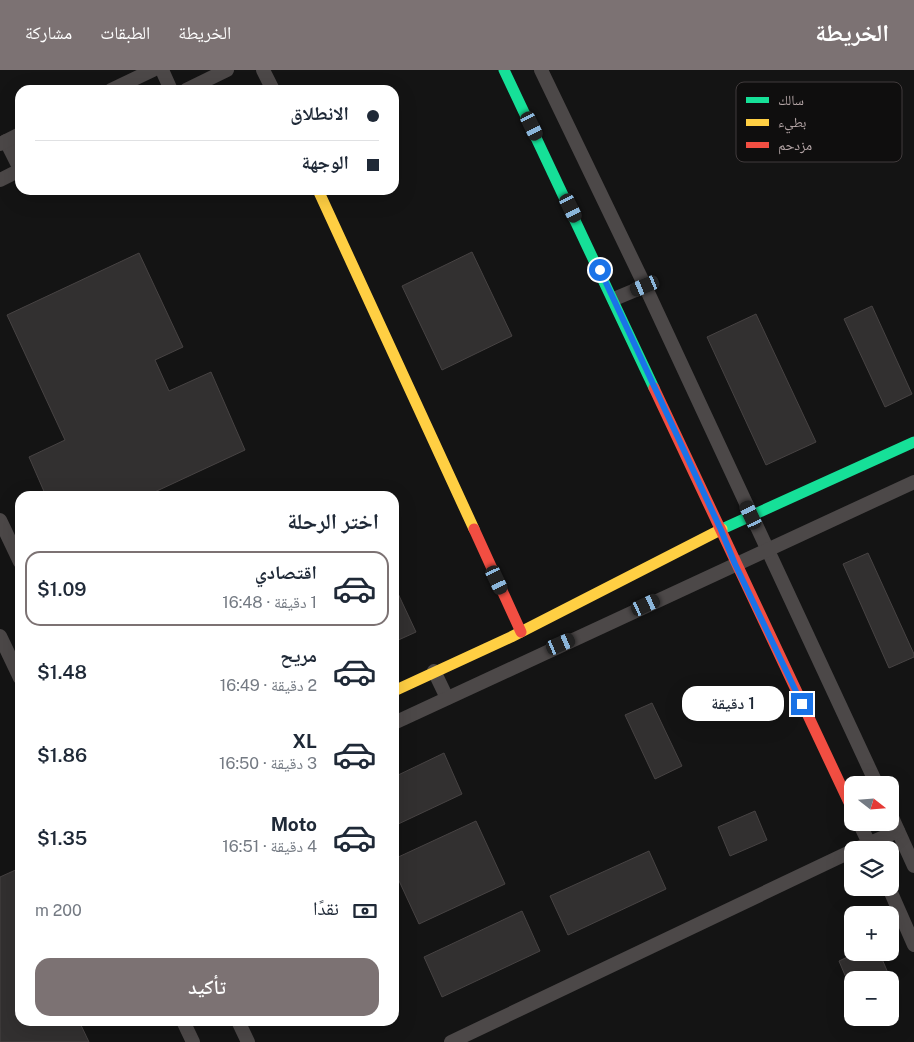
<!DOCTYPE html>
<html lang="ar">
<head>
<meta charset="utf-8">
<style>
  body { margin:0; font-family:"Public Sans","Noto Naskh Arabic",sans-serif; background:#f2f2f3; color:#1f2937; direction:rtl; height:100vh; display:flex; flex-direction:column; font-size:19px; white-space:nowrap }
  * { box-sizing:border-box; margin:0 }
  p { font-size:16px; color:#747a83 }
  .icon { flex:none; width:28px; height:28px; fill:none; stroke:currentColor; stroke-width:2; stroke-linecap:round; stroke-linejoin:round }
  .map { position:relative; flex:1; overflow:hidden; direction:ltr }
  .drawer { position:absolute; left:15px; top:421px; width:384px; height:535px; display:flex; flex-direction:column; background:#fff; border-radius:15px; box-shadow:0 5px 20px #0002; direction:rtl }
  .drawer>* { flex:none }
  .guide { position:absolute; left:15px; top:15px; width:384px; height:110px; border-radius:15px; box-shadow:0 5px 20px #0002; direction:rtl; display:grid; align-content:center; height:110px; padding:0 20px; background:#fff }
  .needle { width:32px; rotate:107deg }
  .controls { position:absolute; left:844px; top:706px; display:grid; gap:10px }
  .controls a { display:grid; place-items:center; width:55px; height:55px; border-radius:10px; background:#fff; box-shadow:0 5px 20px #0002; font-size:25px }
  .end { position:absolute; width:22px; height:22px; margin:-11px; border:6px solid #1a73e8; background:#fff; box-shadow:0 0 0 2px #fff }
  .from { border-radius:50% }
  .bubble { position:absolute; height:35px; border-radius:15px; background:#fff; box-shadow:0 5px 20px #0002; font-size:16px; font-weight:600; line-height:35px; text-align:center; direction:rtl }
  .car { position:absolute; width:15px; height:30px; margin:-15px -8px; border-radius:6px; box-shadow:0 0 4px 1px #0007; background:linear-gradient(#222 24%,#8ab4d8 0 40%,#222 0 76%,#8ab4d8 0 86%,#222 0) }
  .guide b { display:flex; align-items:center; gap:18px; height:48px; font-size:19px }
  .guide b+b { border-top:1px solid #e0e1e3 }
  .guide i { width:12px; height:12px; background:#1f2937 }
  ul { padding:0; list-style:none }
  li { display:flex; align-items:center; gap:15px; height:75px; margin:0 10px 8px; padding:0 10px; border:2px solid transparent; border-radius:15px }
  li div { flex:1 }
  li b { display:block; font-size:19px }
  li em { font-style:normal; font-weight:600 }
  li.on { border-color:#7c7273 }
  li>.icon { width:45px; height:45px; stroke-width:1.5 }
  h2 { padding:0 20px; font-size:22px; line-height:60px }
  .pay { display:flex; align-items:center; gap:12px; height:55px; padding:0 20px; font-size:19px }
  .pay p { margin-inline-start:auto }
  .action { display:flex; gap:10px; margin-top:auto; padding:10px 20px }
  .action a { flex:1; height:58px; border-radius:15px; background:#7c7273; color:#fff; font-size:20px; font-weight:600; line-height:58px; text-align:center }
  header { display:flex; align-items:center; gap:30px; box-sizing:border-box; height:70px; padding:0 25px; background:#7c7273; color:#fff }
  header strong { font-size:24px }
  nav { display:flex; gap:28px; margin-inline-start:auto; font-size:18px }
  .map>svg:first-child { display:block }
  .building { fill:#323030; stroke:#474343 }
  .lines { fill:none; stroke-linecap:round; stroke-linejoin:round }
  .street { stroke:#4c4848; stroke-width:14 }
  .fast { stroke:#16e098; stroke-width:11 }
  .slow { stroke:#ffcf43; stroke-width:11 }
  .jam { stroke:#f24e42; stroke-width:11 }
  .route { stroke:#1a73e8; stroke-width:6 }
  .key { fill:#0f0e0e; stroke:#413b3c; stroke-width:1 }
  .key-label { font-size:14px; fill:#b4a5a6 }
</style>
</head>
<body>
<header>
<strong>الخريطة</strong>
<nav><a>الخريطة</a><a>الطبقات</a><a>مشاركة</a></nav>
</header>
<div class="map">
<svg width="914" height="972" viewBox="0 0 914 972">
  <rect width="100%" height="100%" fill="#141414"/>
  <g class="building">
    <path d="M472,182L512,266L442,300L402,216Z"/>
    <path d="M139,183L183,277L155,290L169,321L211,302L245,380L146,426H46L29,387L65,370L7,245Z"/>
    <path d="M872,236L912,324L885,337L844,249Z"/>
    <path d="M756,244L816,372L766,395L707,267Z"/>
    <path d="M868,483L914,584V587L889,598L843,494Z"/>
    <path d="M394,515L416,562L394,572Z"/>
    <path d="M652,633L682,696L655,709L625,645Z"/>
    <path d="M444,683L462,724L394,756V707Z"/>
    <path d="M755,741L767,770L730,786L718,757Z"/>
    <path d="M476,751L505,814L419,854L394,800V789Z"/>
    <path d="M649,781L666,819L568,865L550,826Z"/>
    <path d="M20,798V951H79L89,972H0V807Z"/>
    <path d="M522,841L540,881L442,927L424,887Z"/>
    <path d="M858,882H879L891,910H847L839,891Z"/>
  </g>
  <g class="lines">
    <g class="street">
      <path d="M162,0L171,20"/>
      <path d="M263,0L273,20"/>
      <path d="M541,0L645,216L877,715"/>
      <path d="M111,20L153,0"/>
      <path d="M186,20L227,0"/>
      <path d="M6,71L20,99"/>
      <path d="M0,74L20,64"/>
      <path d="M0,110L20,100"/>
      <path d="M614,229L645,216"/>
      <path d="M0,450L20,492"/>
      <path d="M0,566L20,608"/>
      <path d="M434,601L447,628"/>
      <path d="M394,653L914,412"/>
      <path d="M890,743L914,796"/>
      <path d="M859,752L872,780"/>
      <path d="M854,780L898,761"/>
      <path d="M889,818L914,875"/>
      <path d="M183,951L193,972"/>
      <path d="M238,951L248,972"/>
      <path d="M451,972L852,781"/>
    </g>
    <g class="fast">
      <path d="M504,0L654,318"/>
      <path d="M722,459L914,372"/>
    </g>
    <g class="slow">
      <path d="M318,120L474,459"/>
      <path d="M394,621L511,567L722,459"/>
    </g>
    <g class="jam">
      <path d="M654,318L852,739"/>
      <path d="M474,459L521,562"/>
    </g>
  </g>
  <g class="lines">
    <path class="route" d="M600,200L721,460L735,494L802,634"/>
  </g>
  <rect x="736" y="12" width="166" height="80" rx="8" class="key"/>
  <rect x="746" y="27" width="23" height="6" fill="#16e098"/>
  <rect x="746" y="49" width="23" height="7" fill="#ffcf43"/>
  <rect x="746" y="72" width="23" height="6" fill="#f24e42"/>
  <g class="key-label">
    <text x="778" y="35">سالك</text>
    <text x="778" y="57">بطيء</text>
    <text x="778" y="80">مزدحم</text>
  </g>
</svg>
<div class="controls">
<a><svg class="needle" viewBox="-14 -14 28 28"><path d="M0-13l5 13h-10z" fill="#e53935"/><path d="M0 13l5-13h-10z" fill="#747a83"/></svg></a>
<a><svg class="icon" aria-label="layers" viewBox="0 0 24 24"><path d="M12 4l9 5-9 5-9-5zM3 14l9 5 9-5"/></svg></a>
<a>+</a>
<a>−</a>
</div>
<i class="end from" style="left:600px;top:200px"></i>
<i class="end" style="left:802px;top:634px"></i>
<div class="bubble" style="left:682px;top:616px;width:102px">1 دقيقة</div>
<i class="car" style="left:532px;top:56px;rotate:154deg"></i>
<i class="car" style="left:571px;top:138px;rotate:154deg"></i>
<i class="car" style="left:645px;top:216px;rotate:248deg"></i>
<i class="car" style="left:751px;top:445px;rotate:335deg"></i>
<i class="car" style="left:497px;top:510px;rotate:155deg"></i>
<i class="car" style="left:646px;top:535px;rotate:65deg"></i>
<i class="car" style="left:561px;top:574px;rotate:67deg"></i>
<div class="guide">
<b><i class="from"></i>الانطلاق</b>
<b><i></i>الوجهة</b>
</div>
<section class="drawer">
<h2>اختر الرحلة</h2>
<ul>
<li class="on"><svg class="icon" aria-label="car" viewBox="0 0 24 24"><path d="M5 17H2v-5l4-1 3-4h7l3 4 3 1v5h-3M9 17h6M6 11h13"/><circle cx="7" cy="17" r="2"/><circle cx="17" cy="17" r="2"/></svg><div><b>اقتصادي</b><p>1 دقيقة · 16:48</p></div><em>$1.09</em></li>
<li><svg class="icon" aria-label="car" viewBox="0 0 24 24"><path d="M5 17H2v-5l4-1 3-4h7l3 4 3 1v5h-3M9 17h6M6 11h13"/><circle cx="7" cy="17" r="2"/><circle cx="17" cy="17" r="2"/></svg><div><b>مريح</b><p>2 دقيقة · 16:49</p></div><em>$1.48</em></li>
<li><svg class="icon" aria-label="car" viewBox="0 0 24 24"><path d="M5 17H2v-5l4-1 3-4h7l3 4 3 1v5h-3M9 17h6M6 11h13"/><circle cx="7" cy="17" r="2"/><circle cx="17" cy="17" r="2"/></svg><div><b>XL</b><p>3 دقيقة · 16:50</p></div><em>$1.86</em></li>
<li><svg class="icon" aria-label="car" viewBox="0 0 24 24"><path d="M5 17H2v-5l4-1 3-4h7l3 4 3 1v5h-3M9 17h6M6 11h13"/><circle cx="7" cy="17" r="2"/><circle cx="17" cy="17" r="2"/></svg><div><b>Moto</b><p>4 دقيقة · 16:51</p></div><em>$1.35</em></li>
</ul>
<div class="pay"><svg class="icon" aria-label="cash" viewBox="0 0 24 24"><path d="M3 7h18v10H3z"/><circle cx="12" cy="12" r="2"/></svg>نقدًا<p>200 m</p></div>
<div class="action"><a>تأكيد</a></div>
</section>
</div>
</body>
</html>
